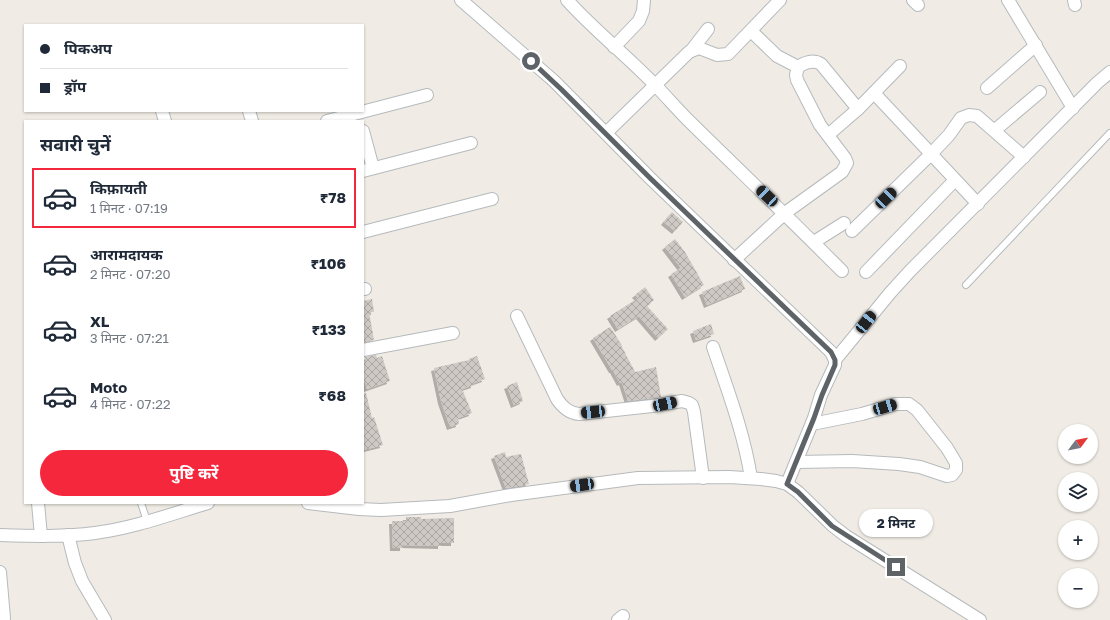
<!DOCTYPE html>
<html lang="hi">
<head>
<meta charset="utf-8">
<style>
  body { margin:0; font-family:"Golos Text","Noto Sans Devanagari",sans-serif; background:#f6f6f7; color:#1f2937; height:100vh; display:flex; flex-direction:column; font-size:15px; white-space:nowrap }
  * { box-sizing:border-box; margin:0 }
  p { font-size:13px; color:#747a83 }
  .icon { flex:none; width:22px; height:22px; fill:none; stroke:currentColor; stroke-width:2; stroke-linecap:round; stroke-linejoin:round }
  .map { position:relative; flex:1; overflow:hidden }
  .drawer { position:absolute; left:24px; top:120px; width:340px; height:384px; display:flex; flex-direction:column; background:#fff; border-radius:0px; box-shadow:0 1px 3px #0004 }
  .drawer>* { flex:none }
  .hud { position:absolute; left:24px; top:24px; width:340px; height:88px; border-radius:0px; box-shadow:0 1px 3px #0004; display:grid; align-content:center; height:88px; padding:0 16px; background:#fff }
  .needle { width:26px; rotate:58deg }
  .fabs { position:absolute; left:1058px; top:424px; display:grid; gap:8px }
  .fabs a { display:grid; place-items:center; width:40px; height:40px; border-radius:50%; background:#fff; box-shadow:0 1px 3px #0004; font-size:20px }
  .end { position:absolute; width:18px; height:18px; margin:-9px; border:5px solid #5d6367; background:#fff; box-shadow:0 0 0 2px #fff }
  .from { border-radius:50% }
  .bubble { position:absolute; height:28px; border-radius:14px; background:#fff; box-shadow:0 1px 3px #0004; font-size:13px; font-weight:700; line-height:28px; text-align:center }
  .car { position:absolute; width:12px; height:24px; margin:-12px -6px; border-radius:5px; box-shadow:0 0 3px 1px #0007; background:linear-gradient(#222 24%,#8ab4d8 0 40%,#222 0 76%,#8ab4d8 0 86%,#222 0) }
  .hud b { display:flex; align-items:center; gap:14px; height:38px; font-size:15px }
  .hud b+b { border-top:1px solid #e0e1e3 }
  .hud i { width:10px; height:10px; background:#1f2937 }
  ul { padding:0; list-style:none }
  li { display:flex; align-items:center; gap:12px; height:60px; margin:0 8px 6px; padding:0 8px; border:2px solid transparent; border-radius:0px }
  li div { flex:1 }
  li b { display:block; font-size:15px }
  li em { font-style:normal; font-weight:700 }
  li.current { border-color:#f5273d }
  li>.icon { width:36px; height:36px; stroke-width:1.5 }
  h2 { padding:0 16px; font-size:18px; line-height:48px }
  .primary-button { display:flex; gap:8px; margin-top:auto; padding:8px 16px }
  .primary-button a { flex:1; height:46px; border-radius:24px; background:#f5273d; color:#fff; font-size:16px; font-weight:700; line-height:46px; text-align:center }
  .map>svg:first-child { display:block }
  .building { fill:url(#building-cross-hatch); filter:url(#shadow) }
  .lines { fill:none; stroke-linecap:round; stroke-linejoin:round }
  .lane-casing { stroke:#b6babd; stroke-width:8 }
  .street-casing { stroke:#b6babd; stroke-width:14 }
  .lane { stroke:#fff; stroke-width:6 }
  .street { stroke:#fff; stroke-width:12 }
  .route { stroke:#5d6367; stroke-width:5 }
</style>
</head>
<body>
<div class="map">
<svg width="1110" height="620" viewBox="0 0 1110 620">
  <defs>
    <pattern id="building-cross-hatch" width="8" height="8" patternUnits="userSpaceOnUse"><rect width="8" height="8" fill="#cec9c4"/><path d="M0 0l8 8M0 8l8-8" fill="none" stroke="#aaa7a3"/></pattern>
    <filter id="shadow"><feDropShadow dx="-3" dy="3" stdDeviation="0" flood-color="#0004"/></filter>
  </defs>
  <rect width="100%" height="100%" fill="#f0ece5"/>
  <g class="building">
    <path d="M672,212L683,222L675,231L664,222Z"/>
    <path d="M675,239L685,252L704,285L685,297L671,274L681,268L665,247Z"/>
    <path d="M740,276L745,289L707,305L702,292Z"/>
    <path d="M645,287L654,300L647,306L668,329L658,338L639,316L618,329L610,316L638,298L635,295Z"/>
    <path d="M372,299L374,312H369L374,340L363,342V301Z"/>
    <path d="M711,324L714,334L696,340L693,331Z"/>
    <path d="M610,327L622,345H621L635,372L656,367L661,397L628,401L622,382L620,383L613,370H612L593,338Z"/>
    <path d="M376,355L377,358L382,356L390,381L367,389L363,376V362L366,361L365,357Z"/>
    <path d="M477,356L485,379L474,383V385L462,389L472,413L458,418L459,424L450,427L441,401L434,368L469,360V359Z"/>
    <path d="M517,382L523,401L514,405L507,386Z"/>
    <path d="M363,393H366L372,418L374,417L383,445L363,450Z"/>
    <path d="M505,452L506,457L521,454L529,484L506,488L494,456Z"/>
    <path d="M406,517H421V519L454,518V543H441V546L403,545V548H393L392,521H406Z"/>
  </g>
  <g class="lines">
    <g class="lane-casing">
      <g id="lane">
        <path d="M966,285L1110,133"/>
        <path d="M141,503L147,521"/>
      </g>
    </g>
    <g class="street-casing">
      <g id="street">
        <path d="M461,0L554,81L650,178L831,352L835,360V365L821,395L814,418L787,484"/>
        <path d="M567,0C594,30 626,55 654,84C666,96 676,108 688,120C739,170 791,220 842,271"/>
        <path d="M913,0L918,5"/>
        <path d="M1008,0L1073,108"/>
        <path d="M1074,0L1075,5"/>
        <path d="M751,31L777,56L798,67"/>
        <path d="M614,47L639,21L643,11L644,0"/>
        <path d="M691,51L708,29"/>
        <path d="M987,88L1036,45"/>
        <path d="M874,93L978,204"/>
        <path d="M162,111L165,121"/>
        <path d="M249,111L252,121"/>
        <path d="M327,121L427,95"/>
        <path d="M995,130L1040,92"/>
        <path d="M363,131L373,168"/>
        <path d="M606,133L689,52L699,48L717,55L728,54L780,0"/>
        <path d="M828,135L858,109L900,66"/>
        <path d="M363,171L471,143"/>
        <path d="M852,231L931,154L949,135L961,118L969,115L977,116L1024,157"/>
        <path d="M363,232L492,199"/>
        <path d="M814,242L844,223"/>
        <path d="M734,260L785,213L842,172L847,163L845,158L820,125L797,80L796,75L798,67C804,63 813,59 821,64L858,109"/>
        <path d="M866,272L955,180"/>
        <path d="M363,289H365"/>
        <path d="M517,316L557,399C563,408 569,413 579,414L652,406L682,401L689,403L692,405L694,412L703,478"/>
        <path d="M713,347C728,391 744,433 751,478"/>
        <path d="M363,350L453,333"/>
        <path d="M835,360L890,293L910,271L1097,83L1110,72"/>
        <path d="M796,462L852,461L899,464L920,467L947,476L952,475L956,470V463L947,448L917,410L909,404H896L862,414L812,424"/>
        <path d="M38,503L41,536"/>
        <path d="M308,503L359,509L381,510L450,506L511,495L638,478L729,477L761,479L776,481L787,484L798,492L833,526L846,536L980,620"/>
        <path d="M0,535C32,536 64,537 95,533C134,528 171,514 208,503"/>
        <path d="M68,535L75,563L82,581L105,620"/>
        <path d="M0,572L4,618"/>
        <path d="M618,620L623,616"/>
      </g>
    </g>
    <use href="#lane" class="lane"/>
    <use href="#street" class="street"/>
  </g>
  <g class="lines">
    <path class="route" d="M531,61L562,90L650,178L831,352L835,360V365L822,395L814,418L787,484L798,492L832,526L896,567"/>
  </g>
</svg>
<div class="fabs">
<a><svg class="needle" viewBox="-14 -14 28 28"><path d="M0-13l5 13h-10z" fill="#e53935"/><path d="M0 13l5-13h-10z" fill="#747a83"/></svg></a>
<a><svg class="icon" aria-label="layers" viewBox="0 0 24 24"><path d="M12 4l9 5-9 5-9-5zM3 14l9 5 9-5"/></svg></a>
<a>+</a>
<a>−</a>
</div>
<i class="end from" style="left:531px;top:61px"></i>
<i class="end" style="left:896px;top:567px"></i>
<div class="bubble" style="left:859px;top:509px;width:74px">2 मिनट</div>
<i class="car" style="left:767px;top:196px;rotate:313deg"></i>
<i class="car" style="left:886px;top:198px;rotate:46deg"></i>
<i class="car" style="left:866px;top:322px;rotate:38deg"></i>
<i class="car" style="left:665px;top:404px;rotate:78deg"></i>
<i class="car" style="left:885px;top:407px;rotate:74deg"></i>
<i class="car" style="left:593px;top:412px;rotate:264deg"></i>
<i class="car" style="left:582px;top:485px;rotate:262deg"></i>
<div class="hud">
<b><i class="from"></i>पिकअप</b>
<b><i></i>ड्रॉप</b>
</div>
<section class="drawer">
<h2>सवारी चुनें</h2>
<ul>
<li class="current"><svg class="icon" aria-label="car" viewBox="0 0 24 24"><path d="M5 17H2v-5l4-1 3-4h7l3 4 3 1v5h-3M9 17h6M6 11h13"/><circle cx="7" cy="17" r="2"/><circle cx="17" cy="17" r="2"/></svg><div><b>किफ़ायती</b><p>1 मिनट · 07:19</p></div><em>₹78</em></li>
<li><svg class="icon" aria-label="car" viewBox="0 0 24 24"><path d="M5 17H2v-5l4-1 3-4h7l3 4 3 1v5h-3M9 17h6M6 11h13"/><circle cx="7" cy="17" r="2"/><circle cx="17" cy="17" r="2"/></svg><div><b>आरामदायक</b><p>2 मिनट · 07:20</p></div><em>₹106</em></li>
<li><svg class="icon" aria-label="car" viewBox="0 0 24 24"><path d="M5 17H2v-5l4-1 3-4h7l3 4 3 1v5h-3M9 17h6M6 11h13"/><circle cx="7" cy="17" r="2"/><circle cx="17" cy="17" r="2"/></svg><div><b>XL</b><p>3 मिनट · 07:21</p></div><em>₹133</em></li>
<li><svg class="icon" aria-label="car" viewBox="0 0 24 24"><path d="M5 17H2v-5l4-1 3-4h7l3 4 3 1v5h-3M9 17h6M6 11h13"/><circle cx="7" cy="17" r="2"/><circle cx="17" cy="17" r="2"/></svg><div><b>Moto</b><p>4 मिनट · 07:22</p></div><em>₹68</em></li>
</ul>
<div class="primary-button"><a>पुष्टि करें</a></div>
</section>
</div>
</body>
</html>
